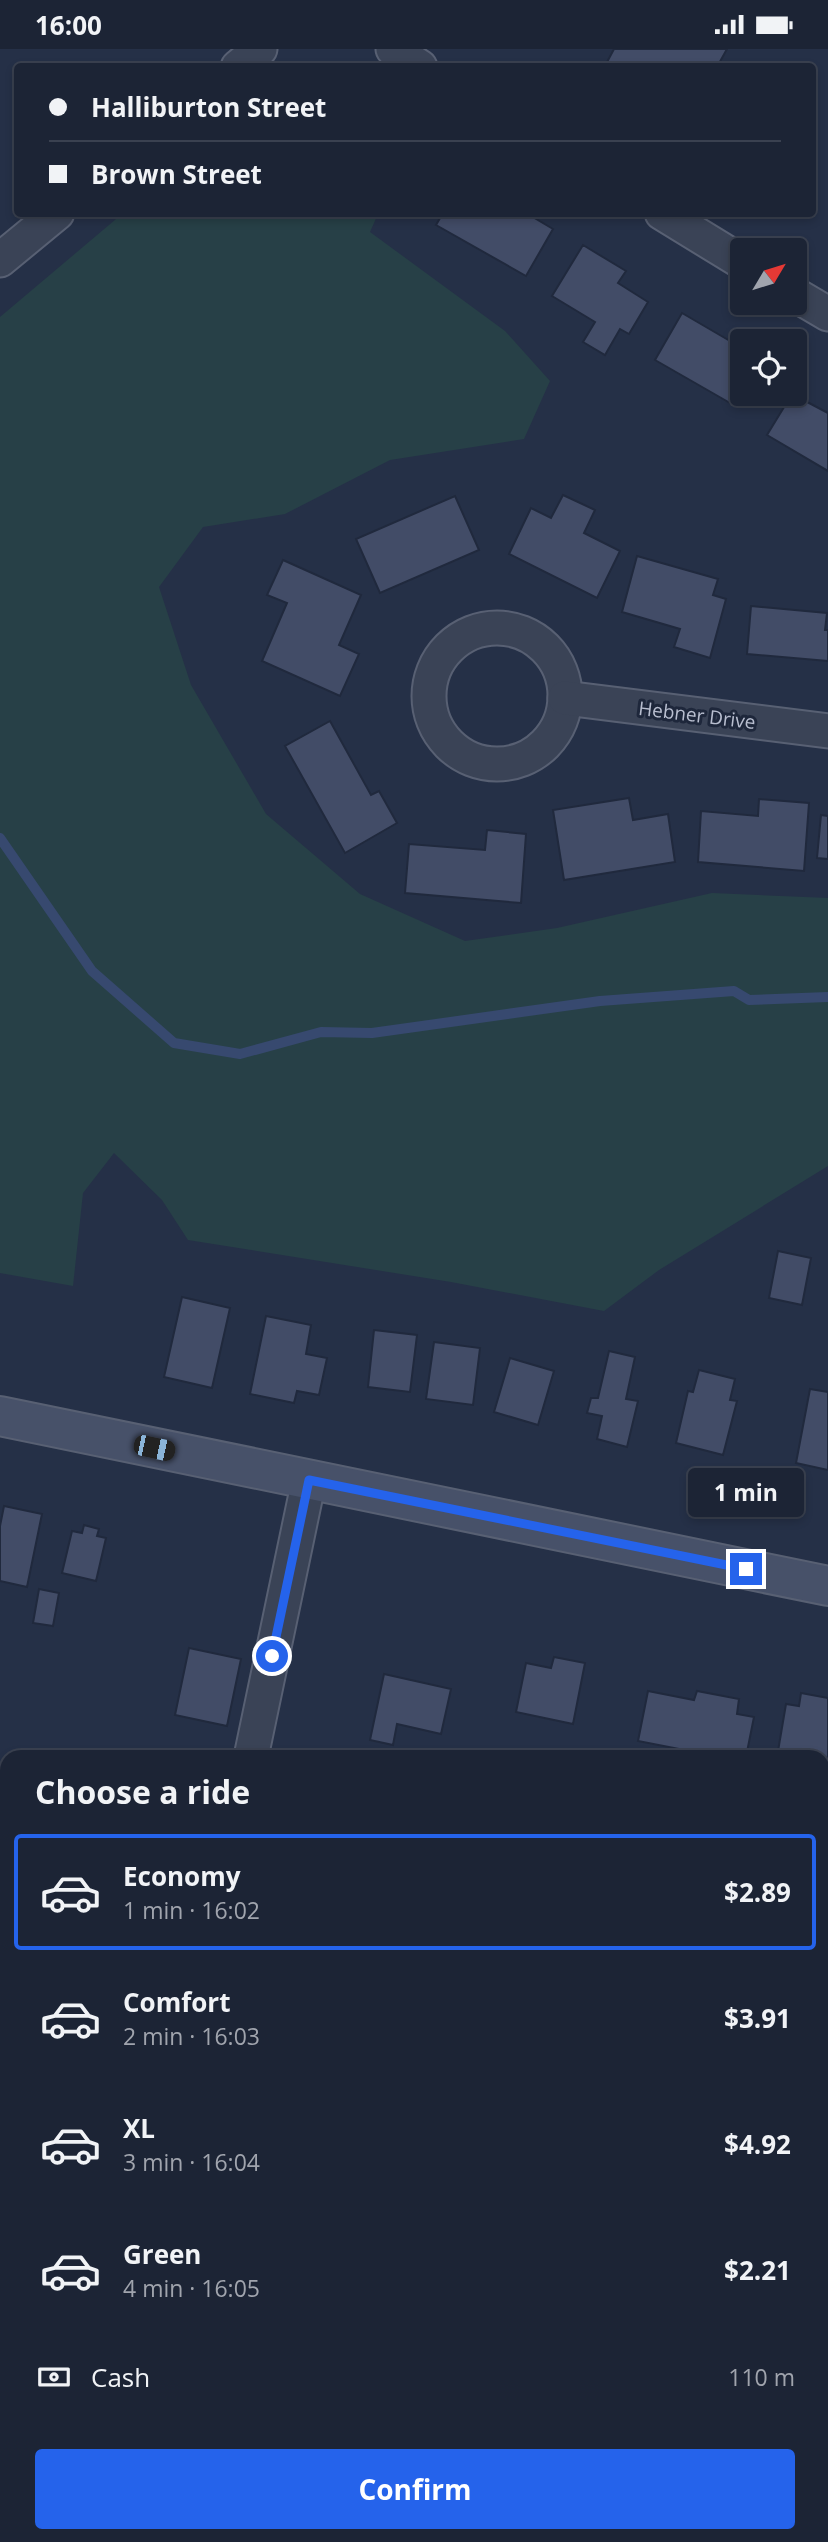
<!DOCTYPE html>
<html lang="en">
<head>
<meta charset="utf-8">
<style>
  body { margin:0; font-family:"Open Sans",sans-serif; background:#252c3d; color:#f1f3f6; height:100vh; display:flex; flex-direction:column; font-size:26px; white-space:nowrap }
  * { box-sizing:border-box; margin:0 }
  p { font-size:23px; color:#a0a4ad }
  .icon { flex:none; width:38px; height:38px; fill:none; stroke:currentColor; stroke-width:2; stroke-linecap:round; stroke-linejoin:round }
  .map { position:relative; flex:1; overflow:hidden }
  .details { position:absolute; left:0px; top:1701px; width:830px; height:793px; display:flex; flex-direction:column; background:#1c2435; border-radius:21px 21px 0 0; box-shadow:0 4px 10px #0003,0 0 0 2px #3a4150 }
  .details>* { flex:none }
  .hud { position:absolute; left:14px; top:14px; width:802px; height:154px; border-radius:7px; box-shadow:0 4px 10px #0003,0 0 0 2px #3a4150; display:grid; align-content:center; height:154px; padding:0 35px; background:#1c2435 }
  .needle { width:46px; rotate:52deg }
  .buttons { position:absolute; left:730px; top:189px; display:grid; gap:14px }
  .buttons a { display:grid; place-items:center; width:77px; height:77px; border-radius:7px; background:#1c2435; box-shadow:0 4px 10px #0003,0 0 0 2px #3a4150; font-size:35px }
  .end { position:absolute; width:32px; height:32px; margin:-16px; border:9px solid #2563eb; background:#fff; box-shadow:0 0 0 4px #fff }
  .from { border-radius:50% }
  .bubble { position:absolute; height:49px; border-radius:7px; background:#1c2435; box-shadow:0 4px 10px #0003,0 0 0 2px #3a4150; font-size:23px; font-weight:700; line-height:49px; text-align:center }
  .car { position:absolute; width:21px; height:42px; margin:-21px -10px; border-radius:9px; box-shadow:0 0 5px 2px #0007; background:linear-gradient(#222 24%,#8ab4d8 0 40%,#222 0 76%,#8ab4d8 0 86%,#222 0) }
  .hud b { display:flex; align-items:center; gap:24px; height:66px; font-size:26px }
  .hud b+b { border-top:2px solid #3a4150 }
  .hud i { width:18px; height:18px; background:#f1f3f6 }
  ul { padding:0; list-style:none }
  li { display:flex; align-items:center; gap:21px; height:116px; margin:0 14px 10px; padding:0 21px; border:4px solid transparent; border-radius:7px }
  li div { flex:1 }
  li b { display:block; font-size:26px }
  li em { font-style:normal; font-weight:700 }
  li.current { border-color:#2563eb }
  li>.icon { width:63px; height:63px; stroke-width:1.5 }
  h2 { padding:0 35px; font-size:32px; line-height:84px }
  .pay { display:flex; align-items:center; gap:18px; height:77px; padding:0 35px; font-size:26px }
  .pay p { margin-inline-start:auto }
  .cta { display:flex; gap:14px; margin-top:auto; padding:14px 35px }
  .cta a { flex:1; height:80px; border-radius:7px; background:#2563eb; color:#fff; font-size:28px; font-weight:700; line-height:80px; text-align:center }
  .status { display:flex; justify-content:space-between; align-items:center; height:49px; padding:0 35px; background:#1c2435; direction:ltr }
  .status svg { height:19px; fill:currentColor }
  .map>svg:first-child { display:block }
  .green { fill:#274047 }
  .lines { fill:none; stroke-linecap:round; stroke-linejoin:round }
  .stream { stroke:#37496f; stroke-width:10 }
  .building { fill:#424c67; stroke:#20293d; stroke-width:2 }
  .street-casing { stroke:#586073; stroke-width:37 }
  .secondary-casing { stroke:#586073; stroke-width:42 }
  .street { stroke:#3a4356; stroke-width:33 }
  .secondary { stroke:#475169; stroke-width:38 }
  .route { stroke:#2563eb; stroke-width:9 }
  .labels { text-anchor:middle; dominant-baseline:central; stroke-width:6; stroke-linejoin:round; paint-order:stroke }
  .street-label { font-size:19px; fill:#b8becf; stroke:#1e273b }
</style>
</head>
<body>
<div class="status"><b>16:00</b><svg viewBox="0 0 49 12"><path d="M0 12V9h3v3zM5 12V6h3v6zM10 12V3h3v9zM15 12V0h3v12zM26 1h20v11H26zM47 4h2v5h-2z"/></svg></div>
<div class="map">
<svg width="828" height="2493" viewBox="0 0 828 2493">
  <rect width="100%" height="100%" fill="#253047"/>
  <g class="green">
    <path d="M378,165L370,183L505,282L550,332L524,390L390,411L285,465L203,478L159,538L191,636L266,765L360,845L465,892L557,879L712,844L828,849V1117L659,1221L604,1262L451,1233L188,1191L162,1151L114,1104L83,1144L73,1237L0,1224V268L122,165Z"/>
    <path d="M823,1800H828V2493H170L173,2487H822Z"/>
  </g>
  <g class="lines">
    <path class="stream" d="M0,789L92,922L174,994L240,1005L321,983L372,984L600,952L734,942L749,951L828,948"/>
  </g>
  <g class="building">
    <path d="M614,0H727L717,18H611L606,15Z"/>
    <path d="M443,164H526L553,180L526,227L436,176Z"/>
    <path d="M583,196L626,222L618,234L648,253L629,285L620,280L605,306L583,293L595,273L552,247Z"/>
    <path d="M682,264L742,299V334L730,354L655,311Z"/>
    <path d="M792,345L828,364V422L767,386Z"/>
    <path d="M563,446L595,461L584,484L620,502L597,549L509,505L531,459L551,469Z"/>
    <path d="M455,447L479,501L380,544L356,490Z"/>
    <path d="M637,507L718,530L713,546L726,550L710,609L674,598L680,580L622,563Z"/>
    <path d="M283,511L361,546L339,596L359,605L340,647L262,612L287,554L267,546Z"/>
    <path d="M751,557L827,564L825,581H828V612L747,605Z"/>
    <path d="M330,672L371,746L379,742L397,774L345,804L285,697Z"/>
    <path d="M629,749L633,771L668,765L675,813L564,831L553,761Z"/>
    <path d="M759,750L809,754L804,822L698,813L701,762L758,767Z"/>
    <path d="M821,766L828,767V810L817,809Z"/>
    <path d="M487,781L526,785L521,854L405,844L409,795L485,801Z"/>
    <path d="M778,1202L811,1209L802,1256L769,1249Z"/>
    <path d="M182,1248L230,1259L212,1339L164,1328Z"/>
    <path d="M266,1267L311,1276L306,1305L327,1309L319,1346L297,1342L294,1354L250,1345Z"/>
    <path d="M374,1281L417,1286L410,1343L368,1338Z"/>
    <path d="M434,1293L480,1299L473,1356L426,1350Z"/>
    <path d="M609,1302L635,1308L626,1350L638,1352L627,1398L597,1390L602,1367L587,1364L591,1349H598Z"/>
    <path d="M510,1309L554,1322L538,1376L494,1363Z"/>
    <path d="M699,1321L735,1330L730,1351L737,1352L723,1406L676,1394L688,1342L693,1343Z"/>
    <path d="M810,1340L828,1343V1421L796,1414Z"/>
    <path d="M4,1457L42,1465L27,1538L0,1532V1477Z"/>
    <path d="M84,1476L99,1480L97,1487L106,1489L96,1532L62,1524L72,1482L82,1484Z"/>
    <path d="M39,1540L59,1544L53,1577L33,1574Z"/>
    <path d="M189,1599L241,1610L227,1677L175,1666Z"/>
    <path d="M554,1608L585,1614L573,1675L516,1663L526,1614L551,1619Z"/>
    <path d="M384,1625L451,1640L441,1685L397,1675L393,1696L370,1691Z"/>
    <path d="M648,1642L694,1651L697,1642L739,1650L737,1665L754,1668L746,1708H720L638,1692Z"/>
    <path d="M801,1644L828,1649V1724L822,1723V1708H777L786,1655L799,1657Z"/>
  </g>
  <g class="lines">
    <g class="street-casing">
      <g id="street">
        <path d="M393,0L420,18"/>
        <path d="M238,18L260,0"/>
        <path d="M662,164L742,213"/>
        <path d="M0,211L57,164"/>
        <path d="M794,245L828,265"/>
        <circle cx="497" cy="647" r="68"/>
        <path d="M565,649L828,682"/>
        <path d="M251,1708L309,1431"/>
        <path d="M0,1804L7,1805"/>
        <path d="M0,2442L7,2449"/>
        <path d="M42,2487L48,2493"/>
      </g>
    </g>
    <g class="secondary-casing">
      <path id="secondary" d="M0,1367L828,1537"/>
    </g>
    <use href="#street" class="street"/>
    <use href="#secondary" class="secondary"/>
  </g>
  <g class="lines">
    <path class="route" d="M272,1607L309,1431L746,1520"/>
  </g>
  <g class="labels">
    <g class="street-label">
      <text transform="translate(697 666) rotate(7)">Hebner Drive</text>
    </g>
  </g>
</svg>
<div class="buttons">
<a><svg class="needle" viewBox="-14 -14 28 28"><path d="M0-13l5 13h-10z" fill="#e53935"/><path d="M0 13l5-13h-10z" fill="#a0a4ad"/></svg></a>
<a><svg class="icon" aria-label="locate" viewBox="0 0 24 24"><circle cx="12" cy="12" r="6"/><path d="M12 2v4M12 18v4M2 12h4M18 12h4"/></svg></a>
</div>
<i class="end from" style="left:272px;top:1607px"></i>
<i class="end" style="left:746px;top:1520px"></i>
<div class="bubble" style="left:688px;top:1419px;width:116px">1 min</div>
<i class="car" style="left:154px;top:1399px;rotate:102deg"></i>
<div class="hud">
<b><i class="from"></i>Halliburton Street</b>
<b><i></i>Brown Street</b>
</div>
<section class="details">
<h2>Choose a ride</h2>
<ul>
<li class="current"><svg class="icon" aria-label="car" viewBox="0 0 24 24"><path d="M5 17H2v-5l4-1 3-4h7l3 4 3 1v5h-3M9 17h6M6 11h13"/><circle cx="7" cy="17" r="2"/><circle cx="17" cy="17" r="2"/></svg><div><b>Economy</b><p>1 min · 16:02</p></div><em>$2.89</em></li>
<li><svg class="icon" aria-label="car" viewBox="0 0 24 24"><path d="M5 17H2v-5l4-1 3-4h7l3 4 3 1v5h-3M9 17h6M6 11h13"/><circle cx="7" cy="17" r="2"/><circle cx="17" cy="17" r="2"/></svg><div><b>Comfort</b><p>2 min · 16:03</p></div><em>$3.91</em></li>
<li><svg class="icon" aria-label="car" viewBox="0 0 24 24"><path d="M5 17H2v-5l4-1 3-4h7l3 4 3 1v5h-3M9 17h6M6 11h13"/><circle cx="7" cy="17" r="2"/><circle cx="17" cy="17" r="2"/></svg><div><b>XL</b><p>3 min · 16:04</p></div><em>$4.92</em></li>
<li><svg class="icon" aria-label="car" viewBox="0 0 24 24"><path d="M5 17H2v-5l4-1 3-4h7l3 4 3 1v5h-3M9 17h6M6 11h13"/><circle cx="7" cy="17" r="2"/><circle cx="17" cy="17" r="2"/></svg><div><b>Green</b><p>4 min · 16:05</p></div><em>$2.21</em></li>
</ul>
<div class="pay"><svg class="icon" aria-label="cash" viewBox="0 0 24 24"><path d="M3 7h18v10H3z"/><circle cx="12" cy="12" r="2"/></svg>Cash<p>110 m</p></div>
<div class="cta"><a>Confirm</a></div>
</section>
</div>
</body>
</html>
